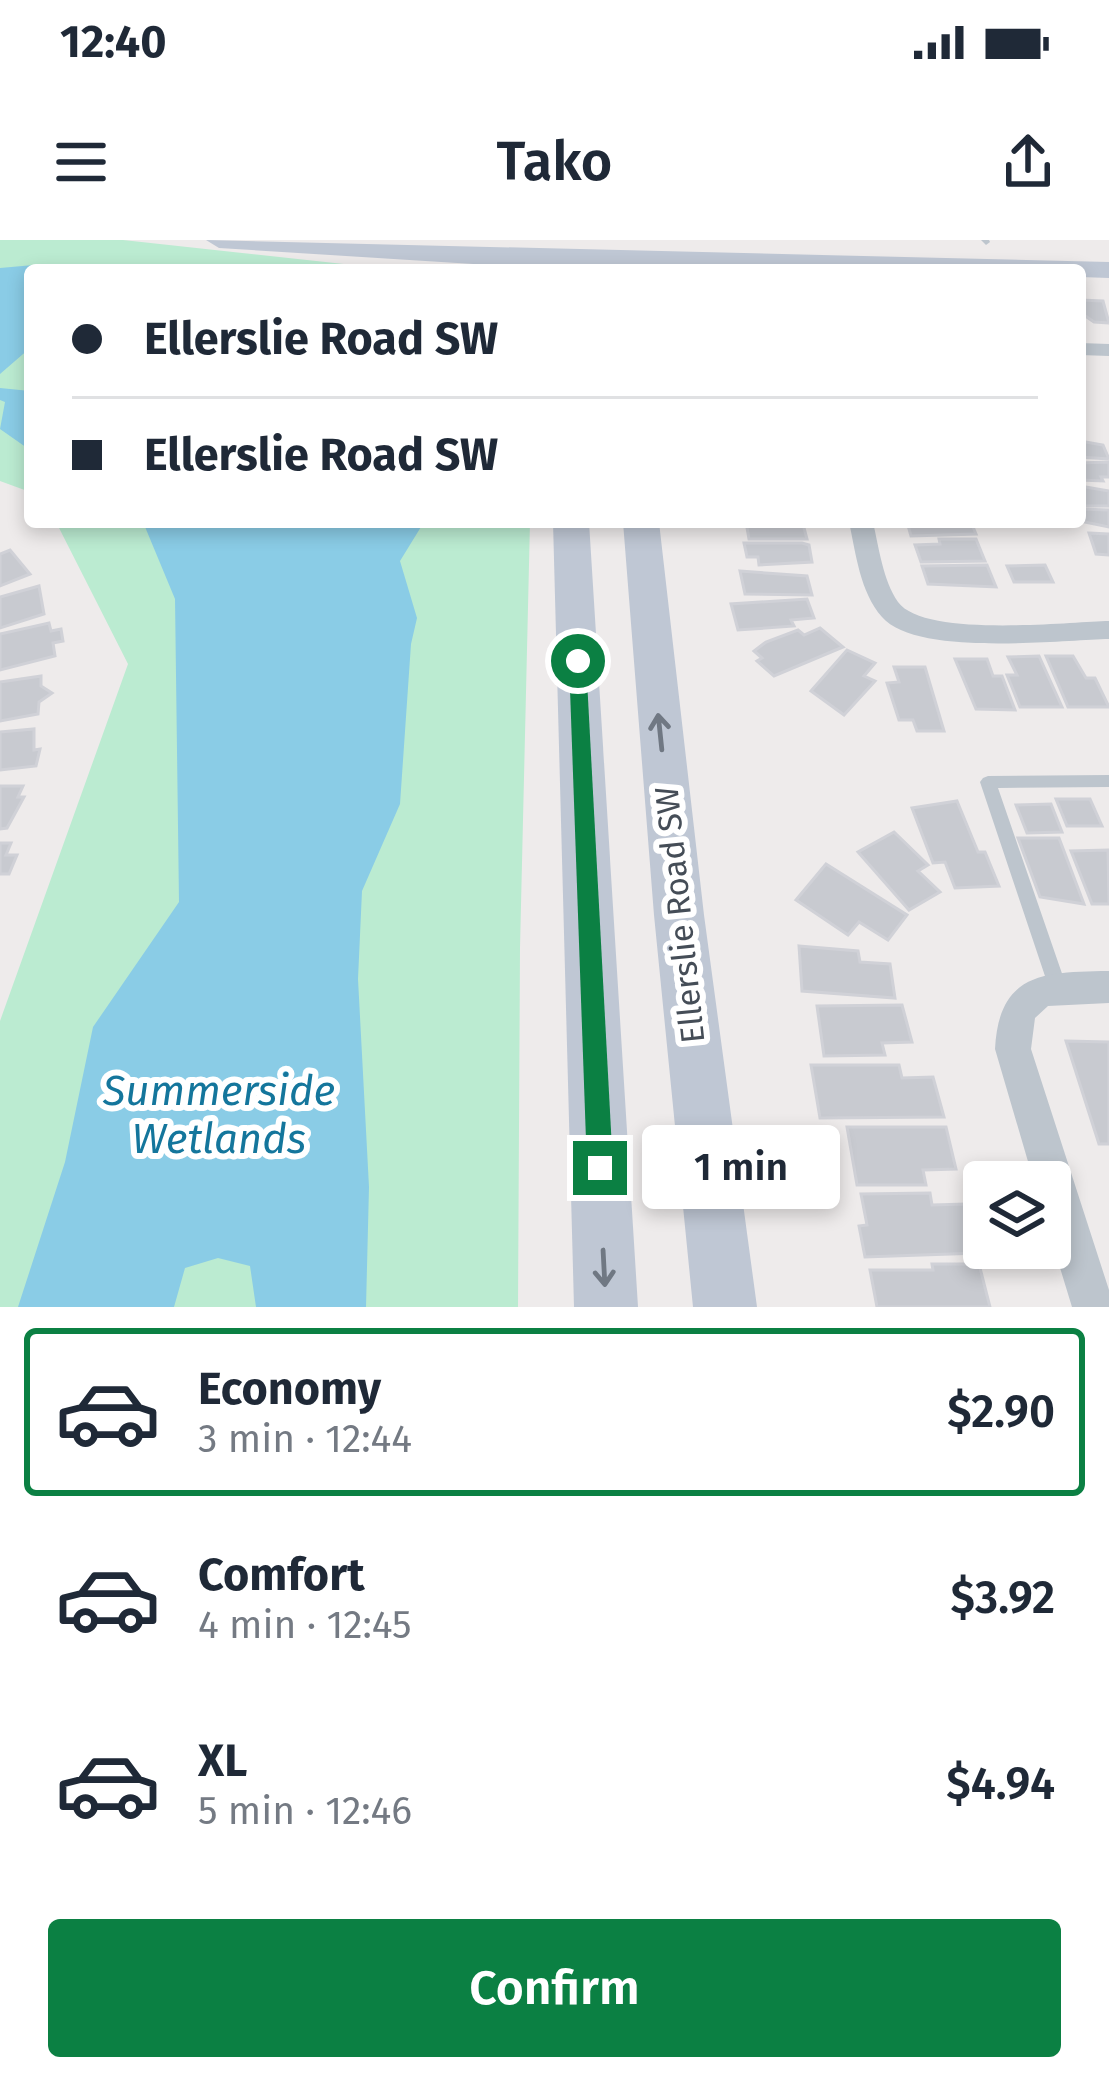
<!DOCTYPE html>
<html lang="en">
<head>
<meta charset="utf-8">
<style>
  body { margin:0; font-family:"Fira Sans",sans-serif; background:#f6f6f7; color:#1f2937; height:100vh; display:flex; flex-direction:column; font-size:45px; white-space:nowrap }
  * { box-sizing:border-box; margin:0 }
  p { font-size:39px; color:#747a83 }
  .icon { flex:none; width:66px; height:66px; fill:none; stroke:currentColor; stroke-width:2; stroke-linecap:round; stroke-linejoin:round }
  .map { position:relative; height:1067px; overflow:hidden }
  .details { display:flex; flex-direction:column; background:#fff; flex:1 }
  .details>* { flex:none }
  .banner { position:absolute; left:24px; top:24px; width:1062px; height:264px; border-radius:12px; box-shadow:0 6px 18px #0003; display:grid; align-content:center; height:264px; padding:0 48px; background:#fff }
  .controls { position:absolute; left:963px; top:921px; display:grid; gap:24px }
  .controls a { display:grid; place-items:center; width:108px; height:108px; border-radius:12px; background:#fff; box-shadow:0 6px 18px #0003; font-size:60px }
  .end { position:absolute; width:54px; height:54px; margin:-27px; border:15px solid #0b8043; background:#fff; box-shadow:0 0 0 6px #fff }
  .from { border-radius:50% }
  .bubble { position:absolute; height:84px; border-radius:12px; background:#fff; box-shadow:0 6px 18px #0003; font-size:39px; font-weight:600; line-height:84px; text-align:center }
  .banner b { display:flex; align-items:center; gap:42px; height:114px; font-size:45px }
  .banner b+b { border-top:3px solid #e0e1e3 }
  .banner i { width:30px; height:30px; background:#1f2937 }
  ul { padding:21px 0 0; list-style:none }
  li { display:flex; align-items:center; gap:36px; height:168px; margin:0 24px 18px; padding:0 24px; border:6px solid transparent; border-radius:12px }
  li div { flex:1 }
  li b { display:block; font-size:45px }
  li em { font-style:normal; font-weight:600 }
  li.on { border-color:#0b8043 }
  li>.icon { width:108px; height:108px; stroke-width:1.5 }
  .action { display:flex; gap:24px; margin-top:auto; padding:24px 48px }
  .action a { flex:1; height:138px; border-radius:12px; background:#0b8043; color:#fff; font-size:48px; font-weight:600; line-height:138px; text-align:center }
  .status { display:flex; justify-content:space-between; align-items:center; height:84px; padding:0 60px; background:#fff; direction:ltr }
  .status svg { height:33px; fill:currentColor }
  header { display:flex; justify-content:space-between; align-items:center; height:156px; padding:0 48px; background:#fff; font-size:54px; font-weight:600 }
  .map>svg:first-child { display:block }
  .green { fill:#bbebd1 }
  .water { fill:#8acce6 }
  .building { fill:#c8cad0; stroke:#d0d1d7; stroke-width:3 }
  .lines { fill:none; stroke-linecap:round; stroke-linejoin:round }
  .lane { fill:#bdc5cd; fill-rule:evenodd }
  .street { fill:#bdc5cd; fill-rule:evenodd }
  .secondary { fill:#bfc7d4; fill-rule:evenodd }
  .oneway { stroke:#707883 }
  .route { fill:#0b8043 }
  .labels { text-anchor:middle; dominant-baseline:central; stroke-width:12; stroke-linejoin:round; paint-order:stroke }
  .street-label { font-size:33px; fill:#454d57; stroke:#fff }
  .near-water-label { font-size:42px; font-style:italic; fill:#14769c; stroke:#fff }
</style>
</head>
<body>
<div class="status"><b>12:40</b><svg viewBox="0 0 49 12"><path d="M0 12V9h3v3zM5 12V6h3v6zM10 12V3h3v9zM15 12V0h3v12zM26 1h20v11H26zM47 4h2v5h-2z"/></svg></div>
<header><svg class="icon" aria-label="menu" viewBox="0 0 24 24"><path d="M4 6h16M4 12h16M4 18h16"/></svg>Tako<svg class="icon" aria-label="share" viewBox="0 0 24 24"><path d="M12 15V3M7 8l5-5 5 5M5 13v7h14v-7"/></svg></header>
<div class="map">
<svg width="1109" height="1067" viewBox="0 0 1109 1067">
  <rect width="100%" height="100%" fill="#eeebeb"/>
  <g class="green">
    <path d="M0,0H123L399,30H30V252L0,241Z"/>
    <path d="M56,282H530L520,708L518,1067H0V781L128,424Z"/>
  </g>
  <g class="water">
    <path d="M45,24L81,30H30V108L0,134V28Z"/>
    <path d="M0,148L30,151V210L0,189L5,162L0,160Z"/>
    <path d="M143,282H424L400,321L417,378L411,404L400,564L362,651L358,739L369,947L366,1067H256L250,1026L218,1018L185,1028L174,1067H18L65,922L93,787L179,662L175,359Z"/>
  </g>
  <g class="building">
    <path d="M1080,60L1103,61L1109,83L1094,82L1084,75Z"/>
    <path d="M1080,201L1103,205L1109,219L1080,217Z"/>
    <path d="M1109,222V237H1101L1103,241L1080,240V223Z"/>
    <path d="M1080,246L1109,251V266H1080Z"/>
    <path d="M1080,269L1109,270V287L1080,281Z"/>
    <path d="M746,282L803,284L807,299H749Z"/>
    <path d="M907,282H971L976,294L911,296Z"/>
    <path d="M1089,293L1109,294V315L1096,314Z"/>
    <path d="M939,299H976L985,321L921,322L915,305L940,304Z"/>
    <path d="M744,303H802L809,305L812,322L759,325L758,317H747Z"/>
    <path d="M10,310L30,334L0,346V314Z"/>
    <path d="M987,325L996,347L928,344L922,326Z"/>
    <path d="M1045,325L1053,342H1014L1007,326Z"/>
    <path d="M740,331L807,336L812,355L745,354Z"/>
    <path d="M39,346L44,374L0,388V357Z"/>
    <path d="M807,359L814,378L791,380L794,386L738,390L731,364Z"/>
    <path d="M49,383L51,391L61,389L63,401L53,403L55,416L0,430V394Z"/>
    <path d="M820,388L843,407L774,436L757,421L762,418L754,411L766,402L798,390L804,395Z"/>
    <path d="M847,410L875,423L864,436L875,441L844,475L811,451Z"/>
    <path d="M1039,416L1062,467H1020L1007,435H1017L1008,417Z"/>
    <path d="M1046,416H1073L1086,438H1095L1109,467H1068Z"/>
    <path d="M955,419H987L993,436H1002L1015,470L976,469Z"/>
    <path d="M894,427H925L944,491H917L913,480H899L887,443L899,442Z"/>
    <path d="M41,436V446L52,453L39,462L38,474L0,481V442Z"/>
    <path d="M34,489V510L40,509L36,526L0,530V492Z"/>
    <path d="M0,546H23L18,557H24L7,588L0,589Z"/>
    <path d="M1056,559H1090L1102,586H1067Z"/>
    <path d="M957,561L978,612H985L999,646L955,648L945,622L933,623L912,568Z"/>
    <path d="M1051,564L1062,592L1027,593L1016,565Z"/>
    <path d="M894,592L928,625L918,631L940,652L909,670L858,612Z"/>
    <path d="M1018,598H1059L1084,664L1040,657Z"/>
    <path d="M0,603H11L6,615H17L9,634H0Z"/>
    <path d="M1108,610L1109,664H1092L1071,611Z"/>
    <path d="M826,624L907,675L888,700L859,682L848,695L796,660Z"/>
    <path d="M799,706L858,711L860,722L890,724L895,758L802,751Z"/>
    <path d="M902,765L912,802L882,803L885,815L824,816L817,766Z"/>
    <path d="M1066,801L1109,802V904H1099Z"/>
    <path d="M811,825H899L902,838L933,837L944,877L820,878Z"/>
    <path d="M847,887H946L956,929L923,930L926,945H857Z"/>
    <path d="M930,953L932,965L965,964L978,1013L865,1017L859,986L867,985L861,954Z"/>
    <path d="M932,1024H979L990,1067H877L870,1030H933Z"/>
  </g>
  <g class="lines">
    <g class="lane">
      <path d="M981,0H989L990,2L986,5Z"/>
      <path d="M1109,535V547L998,548L1067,748L1064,754L1058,756L1052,754L1049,748L980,542L983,538L988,536Z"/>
    </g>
    <g class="street">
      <path d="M1080,103L1109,104V116L1080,115Z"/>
      <path d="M849,282H873C879,308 883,340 898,362C924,398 1066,382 1109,381V399C1059,400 916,417 882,377C860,352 856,314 849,282Z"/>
      <path d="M1109,731V763L1048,766L1035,778L1031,809L1109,1050V1067H1072L1050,995V942H1034L995,809C999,732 1044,732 1109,731Z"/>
    </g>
    <g class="secondary">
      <path d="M206,0L1109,22V38L1080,37V30L473,24L219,8Z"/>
      <path d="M553,282H589L638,1067H574Z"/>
      <path d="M623,282H659L704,675L757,1067H693L654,675Z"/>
    </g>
  </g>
  <defs><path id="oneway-shaft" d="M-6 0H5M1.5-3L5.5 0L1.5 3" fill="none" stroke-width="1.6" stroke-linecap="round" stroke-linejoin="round" transform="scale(3)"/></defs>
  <g class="oneway">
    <use href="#oneway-shaft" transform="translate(660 492) rotate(-96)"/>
    <use href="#oneway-shaft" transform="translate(604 1028) rotate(87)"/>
  </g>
  <path class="route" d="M578,414L586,421L613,928L609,938L600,941L591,938L587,928L569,421Z"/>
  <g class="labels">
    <g class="street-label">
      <text transform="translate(680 675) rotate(-96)">Ellerslie Road SW</text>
    </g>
    <g class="near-water-label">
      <text x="219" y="851">Summerside<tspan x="219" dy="48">Wetlands</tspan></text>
    </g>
  </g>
</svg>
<div class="controls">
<a><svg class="icon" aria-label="layers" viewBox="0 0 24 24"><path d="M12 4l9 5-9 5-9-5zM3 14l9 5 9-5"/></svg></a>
</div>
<i class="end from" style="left:578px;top:421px"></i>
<i class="end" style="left:600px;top:928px"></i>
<div class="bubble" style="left:642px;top:885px;width:198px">1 min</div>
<div class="banner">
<b><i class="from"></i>Ellerslie Road SW</b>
<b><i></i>Ellerslie Road SW</b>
</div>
</div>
<section class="details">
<ul>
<li class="on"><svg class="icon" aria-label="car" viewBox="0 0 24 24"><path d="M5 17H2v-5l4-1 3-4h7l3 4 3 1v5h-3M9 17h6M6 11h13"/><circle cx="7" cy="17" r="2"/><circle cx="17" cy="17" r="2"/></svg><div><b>Economy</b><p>3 min · 12:44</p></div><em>$2.90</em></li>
<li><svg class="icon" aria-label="car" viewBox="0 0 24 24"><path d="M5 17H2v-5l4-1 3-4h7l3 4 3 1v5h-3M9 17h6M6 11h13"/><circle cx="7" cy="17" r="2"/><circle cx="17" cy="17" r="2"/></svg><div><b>Comfort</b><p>4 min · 12:45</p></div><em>$3.92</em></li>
<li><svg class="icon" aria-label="car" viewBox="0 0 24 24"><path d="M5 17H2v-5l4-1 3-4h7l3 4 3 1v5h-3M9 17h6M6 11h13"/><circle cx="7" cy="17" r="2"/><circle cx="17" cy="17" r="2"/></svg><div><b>XL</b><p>5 min · 12:46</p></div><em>$4.94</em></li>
</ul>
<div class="action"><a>Confirm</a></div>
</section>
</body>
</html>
